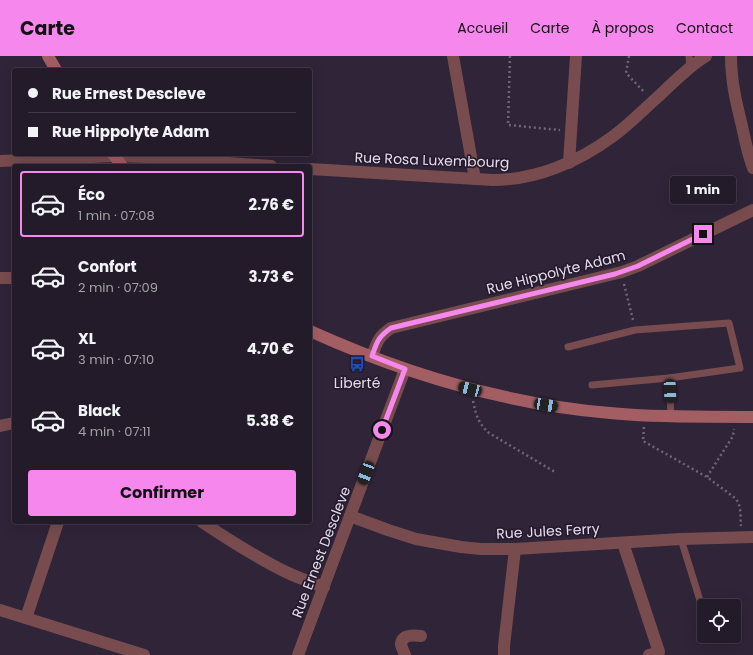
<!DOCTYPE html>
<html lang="fr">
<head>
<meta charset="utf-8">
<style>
  body { margin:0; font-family:Poppins,sans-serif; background:#302836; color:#f1f3f6; height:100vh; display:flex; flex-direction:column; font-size:15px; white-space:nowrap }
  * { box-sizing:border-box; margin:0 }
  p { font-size:13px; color:#a3a1a8 }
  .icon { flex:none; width:22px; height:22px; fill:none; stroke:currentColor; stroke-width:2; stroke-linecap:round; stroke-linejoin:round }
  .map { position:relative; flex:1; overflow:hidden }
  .sheet { position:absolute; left:12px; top:108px; width:300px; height:360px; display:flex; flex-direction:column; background:#241b2a; border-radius:4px; box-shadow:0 4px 16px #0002,0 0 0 1px #413947 }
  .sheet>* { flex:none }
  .guide { position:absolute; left:12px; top:12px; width:300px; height:88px; border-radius:4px; box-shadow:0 4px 16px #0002,0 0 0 1px #413947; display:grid; align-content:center; height:88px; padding:0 16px; background:#241b2a }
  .fabs { position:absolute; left:697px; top:543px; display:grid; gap:8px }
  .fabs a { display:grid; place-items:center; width:44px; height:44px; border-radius:4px; background:#241b2a; box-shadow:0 4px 16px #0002,0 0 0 1px #413947; font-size:20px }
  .end { position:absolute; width:18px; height:18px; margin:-9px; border:5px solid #f688ed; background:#111; box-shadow:0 0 0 2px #111 }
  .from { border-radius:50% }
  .bubble { position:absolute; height:28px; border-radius:4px; background:#241b2a; box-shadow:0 4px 16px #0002,0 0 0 1px #413947; font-size:13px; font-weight:700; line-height:28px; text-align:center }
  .car { position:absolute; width:12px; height:24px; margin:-12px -6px; border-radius:5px; box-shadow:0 0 3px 1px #0007; background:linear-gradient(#222 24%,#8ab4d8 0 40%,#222 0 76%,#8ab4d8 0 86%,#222 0) }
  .guide b { display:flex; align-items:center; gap:14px; height:38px; font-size:15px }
  .guide b+b { border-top:1px solid #413947 }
  .guide i { width:10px; height:10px; background:#f1f3f6 }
  ul { padding:7px 0 0; list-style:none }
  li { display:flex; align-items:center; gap:12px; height:66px; margin:0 8px 6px; padding:0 8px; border:2px solid transparent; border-radius:4px }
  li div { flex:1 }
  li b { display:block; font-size:15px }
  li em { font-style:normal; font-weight:700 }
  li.on { border-color:#f688ed }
  li>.icon { width:36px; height:36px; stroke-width:1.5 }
  .action { display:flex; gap:8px; margin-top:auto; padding:8px 16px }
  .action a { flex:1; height:46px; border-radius:4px; background:#f688ed; color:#111; font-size:16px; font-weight:700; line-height:46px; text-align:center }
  header { display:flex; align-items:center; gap:24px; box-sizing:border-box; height:56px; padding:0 20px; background:#f688ed; color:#111 }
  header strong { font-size:19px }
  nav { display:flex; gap:22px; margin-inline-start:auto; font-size:14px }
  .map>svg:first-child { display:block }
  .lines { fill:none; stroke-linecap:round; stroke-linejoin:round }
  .path { stroke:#706677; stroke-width:2.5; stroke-dasharray:2 3; stroke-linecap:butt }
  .lane { stroke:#784c4f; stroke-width:7 }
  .street { stroke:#784c4f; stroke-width:12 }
  .secondary { stroke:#a35e63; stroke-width:12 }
  .route { stroke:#f688ed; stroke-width:5 }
  .labels { text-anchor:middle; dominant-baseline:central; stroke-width:3.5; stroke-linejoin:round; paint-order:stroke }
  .street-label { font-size:14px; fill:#e3dce9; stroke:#261b2e }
  .poi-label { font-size:14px; fill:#e3dce9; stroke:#261b2e }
</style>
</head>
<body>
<header>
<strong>Carte</strong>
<nav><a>Accueil</a><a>Carte</a><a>À propos</a><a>Contact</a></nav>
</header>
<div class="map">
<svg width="753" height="599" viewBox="0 0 753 599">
  <rect width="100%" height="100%" fill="#302438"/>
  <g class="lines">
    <g class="path">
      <path d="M510,0L508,69L560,74"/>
      <path d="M629,0L626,17L645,37"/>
      <path d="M624,228L633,264"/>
      <path d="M473,345C476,359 478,367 489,377L555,416"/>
      <path d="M644,371L643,385L707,421L735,442C742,449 740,461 741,470"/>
      <path d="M707,421L733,380L734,373"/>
    </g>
    <g class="lane">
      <path d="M689,0L690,12"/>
      <path d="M568,291L635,274L729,267L740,312L669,322L592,329"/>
      <path d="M669,322L671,360"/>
      <path d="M681,483L702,551"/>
    </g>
    <g class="street">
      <path d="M453,0L475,123"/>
      <path d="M731,0C731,25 736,46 742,70C745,84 748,99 753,112"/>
      <path d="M0,105L114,100L147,101L271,110"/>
      <path d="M569,107L576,0"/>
      <path d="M310,113L493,124C536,124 578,106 612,81C629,69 644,53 660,39C674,26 689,10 706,0"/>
      <path d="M0,222H14"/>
      <path d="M372,300C377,286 378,281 391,272L622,216L638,210L753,154"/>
      <path d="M0,370L14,367"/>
      <path d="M350,460L388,474L416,483L461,491L481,493H515L681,483L753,481"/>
      <path d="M202,466C229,484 257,502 286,516C298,522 311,526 324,531"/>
      <path d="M623,487L659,596L649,599"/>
      <path d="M0,554L144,599"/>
      <path d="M26,562L58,466"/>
      <path d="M298,599L405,313"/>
      <path d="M405,599C404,596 402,592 401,589C401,578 414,579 421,580"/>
      <path d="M504,599V590L515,493"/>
    </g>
    <g class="secondary">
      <path d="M48,0L56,14"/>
      <path d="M113,98L122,110"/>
      <path d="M310,275C405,318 506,348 610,357C657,362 706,360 753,361"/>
    </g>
  </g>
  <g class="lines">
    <path class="route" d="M382,374L405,313L372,300C377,286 378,281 391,272L615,218L638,210L703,178"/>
  </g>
  <defs>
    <g id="bus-bare" transform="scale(1.2)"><path d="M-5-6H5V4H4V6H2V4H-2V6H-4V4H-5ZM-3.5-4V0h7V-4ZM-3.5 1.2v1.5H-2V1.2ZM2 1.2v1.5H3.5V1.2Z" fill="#1a4fb4" stroke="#261b2e" stroke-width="2.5" paint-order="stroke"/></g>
  </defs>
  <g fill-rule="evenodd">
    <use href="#bus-bare" x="357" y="308"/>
  </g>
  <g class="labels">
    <g class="street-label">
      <text transform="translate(432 104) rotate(2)">Rue Rosa Luxembourg</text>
      <text transform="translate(556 216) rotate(-14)">Rue Hippolyte Adam</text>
      <text transform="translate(548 475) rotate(-3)">Rue Jules Ferry</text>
      <text transform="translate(321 496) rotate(-69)">Rue Ernest Descleve</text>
    </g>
    <g class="poi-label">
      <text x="357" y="327">Liberté</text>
    </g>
  </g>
</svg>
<div class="fabs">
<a><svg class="icon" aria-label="locate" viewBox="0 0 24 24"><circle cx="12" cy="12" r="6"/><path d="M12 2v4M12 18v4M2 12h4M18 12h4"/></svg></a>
</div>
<i class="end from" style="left:382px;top:374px"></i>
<i class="end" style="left:703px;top:178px"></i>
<div class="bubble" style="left:670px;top:120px;width:66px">1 min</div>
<i class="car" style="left:470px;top:333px;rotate:285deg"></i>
<i class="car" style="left:670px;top:335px;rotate:178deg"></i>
<i class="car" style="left:546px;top:349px;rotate:99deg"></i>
<i class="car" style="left:366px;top:417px;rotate:201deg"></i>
<div class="guide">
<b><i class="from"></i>Rue Ernest Descleve</b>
<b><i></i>Rue Hippolyte Adam</b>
</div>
<section class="sheet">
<ul>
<li class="on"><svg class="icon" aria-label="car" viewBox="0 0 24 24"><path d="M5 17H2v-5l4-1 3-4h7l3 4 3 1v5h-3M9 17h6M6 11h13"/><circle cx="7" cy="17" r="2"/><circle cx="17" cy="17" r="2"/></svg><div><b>Éco</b><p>1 min · 07:08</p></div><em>2.76 €</em></li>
<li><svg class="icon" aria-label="car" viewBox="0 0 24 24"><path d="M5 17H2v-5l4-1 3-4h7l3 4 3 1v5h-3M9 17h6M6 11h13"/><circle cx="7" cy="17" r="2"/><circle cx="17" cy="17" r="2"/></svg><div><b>Confort</b><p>2 min · 07:09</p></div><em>3.73 €</em></li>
<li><svg class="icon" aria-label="car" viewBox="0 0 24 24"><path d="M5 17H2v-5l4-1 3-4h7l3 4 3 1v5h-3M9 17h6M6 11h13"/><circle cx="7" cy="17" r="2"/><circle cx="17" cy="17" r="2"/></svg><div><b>XL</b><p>3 min · 07:10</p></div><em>4.70 €</em></li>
<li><svg class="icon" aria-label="car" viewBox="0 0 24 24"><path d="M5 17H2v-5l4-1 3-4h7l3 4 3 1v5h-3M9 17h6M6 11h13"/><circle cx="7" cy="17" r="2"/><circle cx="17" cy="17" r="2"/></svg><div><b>Black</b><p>4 min · 07:11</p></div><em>5.38 €</em></li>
</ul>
<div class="action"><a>Confirmer</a></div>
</section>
</div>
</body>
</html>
